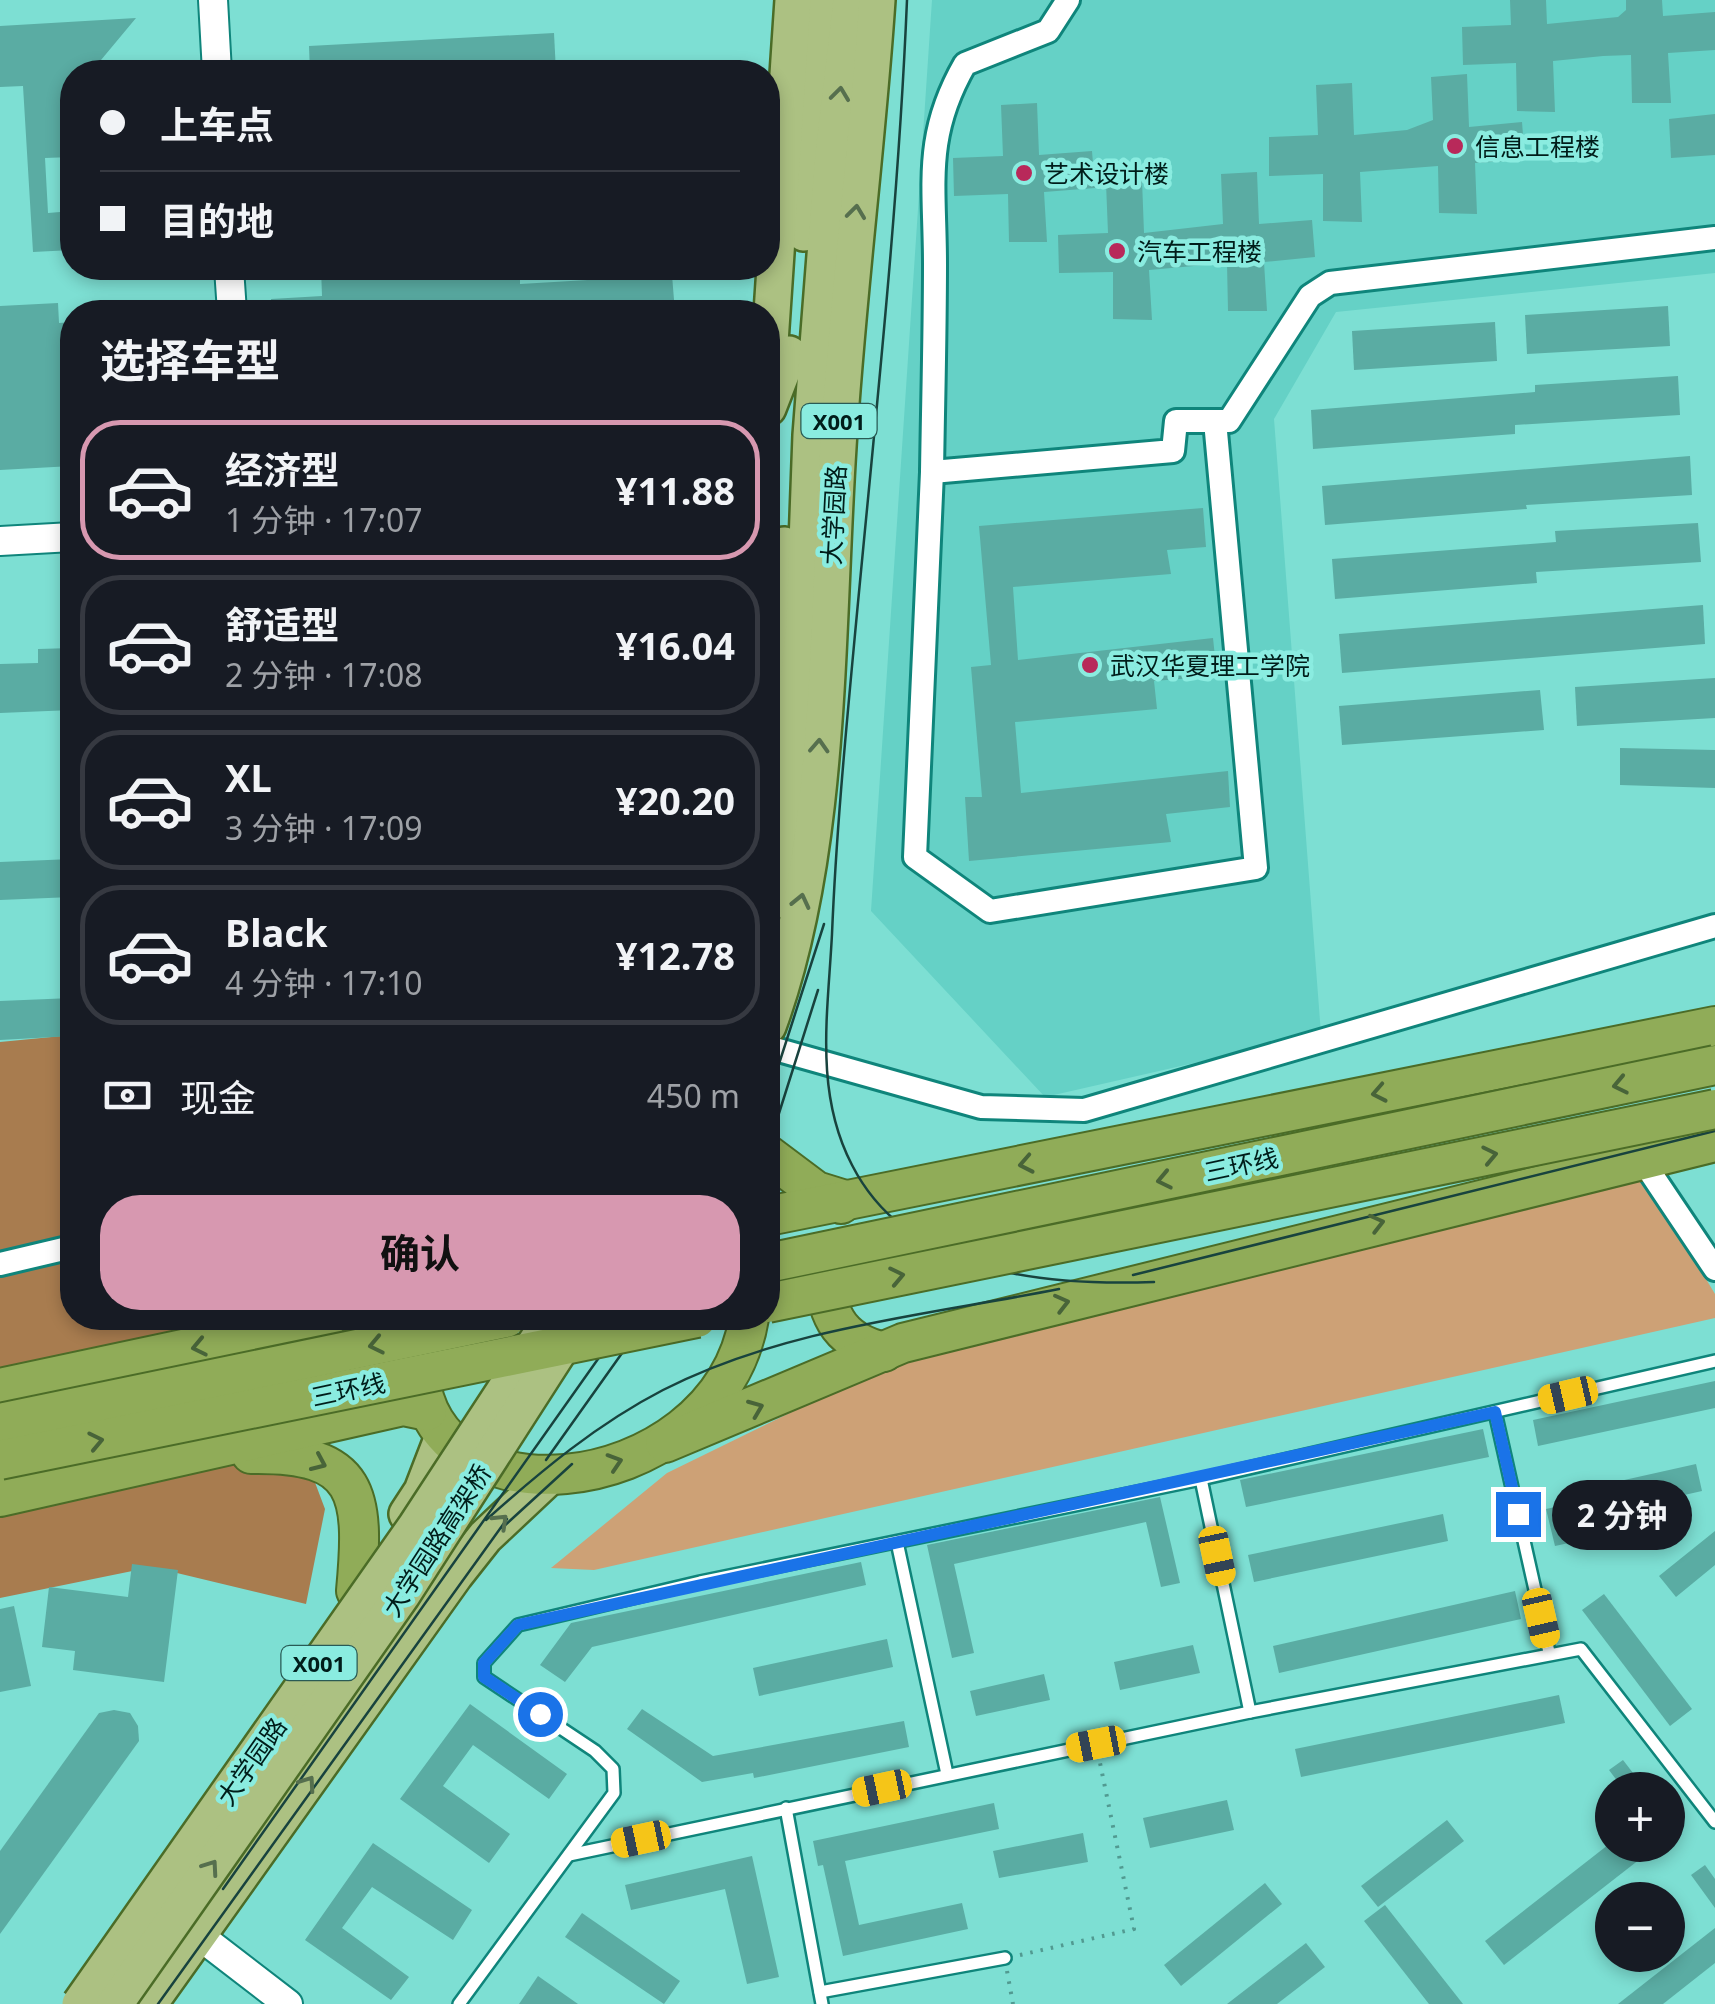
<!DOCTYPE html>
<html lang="zh">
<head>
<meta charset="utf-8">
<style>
  body { margin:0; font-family:"Noto Sans","Noto Sans SC",sans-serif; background:#20242c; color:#f1f3f6; height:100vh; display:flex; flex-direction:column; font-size:38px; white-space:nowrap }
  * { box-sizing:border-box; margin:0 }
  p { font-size:32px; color:#9ea1a6 }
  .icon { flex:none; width:55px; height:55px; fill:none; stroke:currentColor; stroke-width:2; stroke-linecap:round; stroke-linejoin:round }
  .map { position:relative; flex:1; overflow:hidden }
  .side { position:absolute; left:60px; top:300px; width:720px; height:1030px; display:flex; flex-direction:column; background:#171b24; border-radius:40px; box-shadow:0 5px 15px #0003 }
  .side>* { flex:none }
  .top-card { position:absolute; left:60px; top:60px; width:720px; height:220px; border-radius:40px; box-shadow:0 5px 15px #0003; display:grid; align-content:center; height:220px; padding:0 40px; background:#171b24 }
  .fabs { position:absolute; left:1595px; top:1772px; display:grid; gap:20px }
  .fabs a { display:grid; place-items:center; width:90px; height:90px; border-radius:50%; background:#171b24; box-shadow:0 5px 15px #0003; font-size:50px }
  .end { position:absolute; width:45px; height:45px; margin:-22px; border:12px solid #1a73e8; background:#fff; box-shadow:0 0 0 5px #fff }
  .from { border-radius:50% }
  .bubble { position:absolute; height:70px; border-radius:35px; background:#171b24; box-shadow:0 5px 15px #0003; font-size:32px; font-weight:700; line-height:70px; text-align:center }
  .car { position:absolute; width:30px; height:60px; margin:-30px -15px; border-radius:12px; box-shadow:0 0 8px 2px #0007; background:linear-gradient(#f5c518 24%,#345 0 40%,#f5c518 0 76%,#345 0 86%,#f5c518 0) }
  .top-card b { display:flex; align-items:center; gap:35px; height:95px; font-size:38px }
  .top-card b+b { border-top:2px solid #363941 }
  .top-card i { width:25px; height:25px; background:#f1f3f6 }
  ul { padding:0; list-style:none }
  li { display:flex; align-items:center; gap:30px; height:140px; margin:0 20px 15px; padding:0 20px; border:5px solid #363941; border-radius:40px }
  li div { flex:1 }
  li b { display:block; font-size:38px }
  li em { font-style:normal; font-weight:700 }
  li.selected { border-color:#d798b0 }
  li>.icon { width:90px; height:90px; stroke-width:1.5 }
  h2 { padding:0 40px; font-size:45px; line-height:120px }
  .pay { display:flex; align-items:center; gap:25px; height:110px; padding:0 40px; font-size:38px }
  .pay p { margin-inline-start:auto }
  .primary-button { display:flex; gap:20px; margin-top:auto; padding:20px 40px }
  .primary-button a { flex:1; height:115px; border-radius:40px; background:#d798b0; color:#111; font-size:40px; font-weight:700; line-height:115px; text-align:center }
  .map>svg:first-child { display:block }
  .built { fill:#65d1c6 }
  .green { fill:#cda176 }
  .forest { fill:#a87c4f }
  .building { fill:#5aaca3 }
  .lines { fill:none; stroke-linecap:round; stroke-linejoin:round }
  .service-casing { stroke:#0f857b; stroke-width:16 }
  .minor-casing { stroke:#0f857b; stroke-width:28 }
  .tertiary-casing { stroke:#0f857b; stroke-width:32 }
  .primary-casing { stroke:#4b6c27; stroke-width:40 }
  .trunk-casing { stroke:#4b6c27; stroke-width:42 }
  .path { stroke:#519a91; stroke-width:4; stroke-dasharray:2.5 8; stroke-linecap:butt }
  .service { stroke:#fff; stroke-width:11 }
  .minor { stroke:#fff; stroke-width:22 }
  .tertiary { stroke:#fff; stroke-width:28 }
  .primary { stroke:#acc182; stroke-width:35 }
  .trunk { stroke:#90ac58; stroke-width:38 }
  .tram { stroke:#18433e; stroke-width:2.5 }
  .primary-bridge-casing { stroke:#4b6c27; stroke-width:40; stroke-linecap:butt }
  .trunk-bridge-casing { stroke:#4b6c27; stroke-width:42; stroke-linecap:butt }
  .primary-bridge { stroke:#acc182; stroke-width:35 }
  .trunk-bridge { stroke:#90ac58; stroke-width:38 }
  .oneway { stroke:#566f4e }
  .oneway2 { stroke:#486439 }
  .route { stroke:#1a73e8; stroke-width:12 }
  .poi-dot { fill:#b8295a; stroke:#8aece0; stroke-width:4 }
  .labels { text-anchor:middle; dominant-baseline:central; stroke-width:9; stroke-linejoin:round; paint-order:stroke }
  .shield { fill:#8aece0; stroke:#295b55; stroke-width:2.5 }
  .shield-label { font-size:22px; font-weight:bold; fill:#001d1a }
  .poi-label { font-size:25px; fill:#001d1a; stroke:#8aece0; text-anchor:start }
  .street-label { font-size:25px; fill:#001d1a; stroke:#8aece0 }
</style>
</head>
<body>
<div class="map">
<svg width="1715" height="2004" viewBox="0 0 1715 2004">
  <rect width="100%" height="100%" fill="#7ddfd3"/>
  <path class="built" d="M932,0H1715V273L1336,312L1274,419L1321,1034L1045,1097L871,911Z"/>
  <path class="green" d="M1644,1176L1715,1294V1318L594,1570L551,1568L667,1473L865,1376L893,1332Z"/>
  <path class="forest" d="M72,1035V1318H253L325,1509L306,1604L152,1567L0,1598V1042Z"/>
  <g class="building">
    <path d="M1510,0H1546L1547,24L1618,17L1626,10V0H1662L1663,16L1715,12V50L1668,53L1671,103H1632L1631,55L1603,56L1553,61L1555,112L1517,111L1516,63L1463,65L1462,27L1511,25Z"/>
    <path d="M136,18L91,72H72V157L45,158L48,213L72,211V250L33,252L23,86L0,87V26Z"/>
    <path d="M554,33L556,72H310L309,46Z"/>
    <path d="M1467,74L1469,127L1522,122L1525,160L1475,163L1477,214L1439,213L1438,166L1360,172L1362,222L1323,221V174L1269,176V137L1318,135L1316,85L1352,83L1354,135L1407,130L1433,120L1431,77Z"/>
    <path d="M1037,103L1039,155L1092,151L1095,188L1044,192L1047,242H1009L1008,194L954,196L953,158L1003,156L1001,105Z"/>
    <path d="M1715,114V155L1671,158L1669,119Z"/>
    <path d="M1257,172L1259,224L1312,220L1315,257L1264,262L1267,311H1228L1227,263L1149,270L1152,320L1113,319V272L1059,273L1058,235L1108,233L1106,183L1142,180L1144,233L1223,224L1221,174Z"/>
    <path d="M321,268H520V284L672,275L675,312H272L271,299L322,296Z"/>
    <path d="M58,303L59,323L72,322V466L0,470V306Z"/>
    <path d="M1668,306L1670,346L1527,354L1525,315Z"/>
    <path d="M1495,322L1497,361L1354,370L1352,331Z"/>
    <path d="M1678,376L1680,415L1515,425V434L1313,449L1311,410L1535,392V385Z"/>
    <path d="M1690,456L1692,495L1526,505L1527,509L1325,525L1322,486Z"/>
    <path d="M1203,508L1206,547L1167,550L1171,574L1013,587L1018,660L1213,638L1217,676L1154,681L1157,709L1015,722L1021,793L1228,771L1230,807L1166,814L1171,842L969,861L965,797H982L971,667L991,665L979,526Z"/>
    <path d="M1698,523L1701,562L1536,572L1537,583L1335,599L1332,559L1556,542L1555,531Z"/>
    <path d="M1703,605L1705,644L1342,673L1339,634Z"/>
    <path d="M72,648V710L0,713V664L38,663V649Z"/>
    <path d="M1715,678V718L1577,726L1575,687Z"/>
    <path d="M1540,690L1544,730L1342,745L1339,706Z"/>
    <path d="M1620,748L1715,750V788L1620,785Z"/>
    <path d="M72,859V897L0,900V862Z"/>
    <path d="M72,998V1036L0,1040V1001Z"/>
    <path d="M1715,1381V1408L1538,1446L1533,1420Z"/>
    <path d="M1483,1429L1489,1457L1246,1507L1240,1480Z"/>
    <path d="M1696,1464L1702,1491L1573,1520L1578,1541L1555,1546L1546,1509L1569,1504L1566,1493Z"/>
    <path d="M1160,1497L1180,1583L1161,1587L1146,1522L954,1564L974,1653L952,1658L927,1545Z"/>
    <path d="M1443,1514L1448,1541L1254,1582L1248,1555Z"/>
    <path d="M1715,1531V1565L1676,1597L1659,1576Z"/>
    <path d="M861,1562L866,1585L592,1647L565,1682L540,1665L571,1623Z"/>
    <path d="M132,1564L178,1570L164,1682L73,1670L75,1651L42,1647L49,1587L128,1597Z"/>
    <path d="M1515,1591L1521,1619L1279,1673L1273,1646Z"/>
    <path d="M1604,1594L1692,1709L1670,1726L1582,1610Z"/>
    <path d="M14,1606L31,1686L0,1692V1609Z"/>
    <path d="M887,1639L893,1667L759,1696L753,1668Z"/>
    <path d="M1193,1645L1200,1673L1120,1690L1114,1662Z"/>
    <path d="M1044,1674L1050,1700L976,1716L970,1691Z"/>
    <path d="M1559,1695L1565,1723L1301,1777L1295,1749Z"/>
    <path d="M470,1704L567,1774L549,1799L473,1745L443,1786L510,1834L489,1863L400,1799Z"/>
    <path d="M642,1709L713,1756L904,1721L909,1747L754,1778L753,1773L702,1782L627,1729Z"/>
    <path d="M114,1710L130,1713L138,1726L139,1741L0,1934V1851L99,1713Z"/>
    <path d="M1623,1760L1646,1790H1624L1609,1770Z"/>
    <path d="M1227,1800L1234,1830L1150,1848L1143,1818Z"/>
    <path d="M994,1803L999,1829L845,1861L859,1925L962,1903L968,1929L843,1956L823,1865L818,1866L813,1841Z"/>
    <path d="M1447,1820L1464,1841L1378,1907L1361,1886Z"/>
    <path d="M1083,1833L1088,1862L999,1878L993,1851Z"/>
    <path d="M373,1843L472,1910L453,1940L372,1887L342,1928L409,1977L391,2000L305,1940Z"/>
    <path d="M1608,1845H1658L1504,1965L1485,1941Z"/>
    <path d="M752,1856L779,1977L747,1984L725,1889L631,1910L625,1885Z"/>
    <path d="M1705,1865L1715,1879V1908L1691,1875Z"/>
    <path d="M1265,1883L1282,1904L1181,1986L1164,1965Z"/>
    <path d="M1385,1905L1463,2004H1429L1364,1921Z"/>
    <path d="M582,1913L680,1981L664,2004L565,1937Z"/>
    <path d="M1715,1928V1963L1663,2004H1618Z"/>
    <path d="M1306,1943L1325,1967L1277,2004H1227Z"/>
    <path d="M538,1976L578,2004H519Z"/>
  </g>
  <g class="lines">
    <g class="service-casing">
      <g id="service">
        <path d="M1495,1412L1549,1652"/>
        <path d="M1201,1479L1250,1712"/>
        <path d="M897,1542L947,1774"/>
        <path d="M786,1808L822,2004"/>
        <path d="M569,1855L1250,1712L1581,1649L1715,1822"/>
        <path d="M820,1992L1005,1958"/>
        <path d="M459,2004L614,1793L613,1769L595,1751L484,1677V1663L518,1625L700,1582L1201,1479L1715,1361"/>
      </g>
    </g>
    <g class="minor-casing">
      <g id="minor">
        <path d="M1068,0L1048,31L965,64C923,137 935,185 935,264C935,333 933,403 932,472L1173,451L1176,421H1229L1310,296L1330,283L1715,238"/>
        <path d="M932,472L915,857L990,911L1256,868L1215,421"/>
        <path d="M768,1047L981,1107L1084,1110L1715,926"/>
        <path d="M1640,1157L1715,1269"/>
        <path d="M0,1264L72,1247"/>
      </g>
    </g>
    <g class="tertiary-casing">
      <g id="tertiary">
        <path d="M213,0L217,72"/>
        <path d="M229,268L232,312"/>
        <path d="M0,541L72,537"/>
        <path d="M186,1919L197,1934L288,2004"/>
      </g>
    </g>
    <g class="primary-casing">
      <g id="primary">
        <path d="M804,233L819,0"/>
        <path d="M768,372L793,0"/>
        <path d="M768,408L789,354"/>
        <path d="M774,692L784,545"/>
        <path d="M768,905L778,870L804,624L811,435L833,153L851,0"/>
        <path d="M768,1026C832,852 826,632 838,447C847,297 867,149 877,0"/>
        <path d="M407,1514L422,1491L444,1434"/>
        <path d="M149,2004L455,1575L485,1537L551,1475"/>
      </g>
    </g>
    <g class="trunk-casing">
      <g id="trunk">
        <path d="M768,1155L816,1191L845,1200L841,1204"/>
        <path d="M768,1216L1715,1026"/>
        <path d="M820,1262C828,1309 832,1340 884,1352"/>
        <path d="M420,1345C401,1537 718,1506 749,1318"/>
        <path d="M0,1388L328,1318"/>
        <path d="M665,1443L903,1343L1715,1142"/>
        <path d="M251,1454C361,1452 365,1494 356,1591"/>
        <path d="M0,1497L403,1406L427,1411"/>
      </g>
    </g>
    <g class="path">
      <path d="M1020,1955L1134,1929L1099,1758"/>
      <path d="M1007,1971L1013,2004"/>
    </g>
    <use href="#service" class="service"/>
    <use href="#minor" class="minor"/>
    <use href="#tertiary" class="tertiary"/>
    <use href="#primary" class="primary"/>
    <use href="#trunk" class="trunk"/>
    <g class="tram">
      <path d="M907,0C898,216 874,430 854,645C845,741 836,837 832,934C828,1013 814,1092 852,1165C908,1275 1045,1286 1154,1282"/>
      <path d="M768,1098L824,924"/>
      <path d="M768,1148L818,990"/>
      <path d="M1133,1275L1715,1131"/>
      <path d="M546,1460L647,1318"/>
      <path d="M486,1520C541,1471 597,1424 663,1390C784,1328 927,1315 1059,1289"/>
      <path d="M502,1528L572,1464"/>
      <path d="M223,1889L627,1318"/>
      <path d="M158,2004L507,1519"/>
    </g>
    <g class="primary-bridge-casing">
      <g id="primary-bridge">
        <path d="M80,2004L416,1526L552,1318"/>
        <path d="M115,2004L402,1595L580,1318"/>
      </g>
    </g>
    <g class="trunk-bridge-casing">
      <g id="trunk-bridge">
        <path d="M768,1263L1715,1065"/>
        <path d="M768,1303L1715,1109"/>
        <path d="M0,1423L506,1318"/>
        <path d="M0,1460L697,1318"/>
      </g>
    </g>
    <use href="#primary-bridge" class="primary-bridge"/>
    <use href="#trunk-bridge" class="trunk-bridge"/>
  </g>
  <defs><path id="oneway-chevron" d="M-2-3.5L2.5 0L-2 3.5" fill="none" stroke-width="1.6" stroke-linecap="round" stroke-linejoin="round" transform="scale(2.5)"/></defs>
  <g class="oneway">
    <use href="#oneway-chevron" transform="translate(840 94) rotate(-83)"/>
    <use href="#oneway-chevron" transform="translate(856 212) rotate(-83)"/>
    <use href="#oneway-chevron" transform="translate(819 746) rotate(-87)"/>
    <use href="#oneway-chevron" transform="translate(801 901) rotate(-77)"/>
    <use href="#oneway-chevron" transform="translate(501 1521) rotate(-44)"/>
    <use href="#oneway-chevron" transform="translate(308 1783) rotate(-55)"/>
    <use href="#oneway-chevron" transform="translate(211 1867) rotate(-55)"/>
  </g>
  <g class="oneway2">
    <use href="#oneway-chevron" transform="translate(1620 1085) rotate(168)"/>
    <use href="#oneway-chevron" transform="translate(1379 1093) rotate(169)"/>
    <use href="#oneway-chevron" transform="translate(1490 1155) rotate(-12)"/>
    <use href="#oneway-chevron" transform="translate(1026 1164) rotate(169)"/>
    <use href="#oneway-chevron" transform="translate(1164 1180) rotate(168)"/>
    <use href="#oneway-chevron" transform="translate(1377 1223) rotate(-14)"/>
    <use href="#oneway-chevron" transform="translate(897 1276) rotate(-12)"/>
    <use href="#oneway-chevron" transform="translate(1062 1303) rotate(-14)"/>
    <use href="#oneway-chevron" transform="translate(376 1345) rotate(168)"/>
    <use href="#oneway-chevron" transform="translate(199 1347) rotate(168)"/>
    <use href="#oneway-chevron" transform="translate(756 1408) rotate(-22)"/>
    <use href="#oneway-chevron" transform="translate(96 1441) rotate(-12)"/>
    <use href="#oneway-chevron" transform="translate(615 1462) rotate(-18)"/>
    <use href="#oneway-chevron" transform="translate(319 1463) rotate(24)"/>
  </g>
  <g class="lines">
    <path class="route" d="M540,1714L484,1677V1663L518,1625L1495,1412L1518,1514"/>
  </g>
  <g class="poi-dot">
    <circle cx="1455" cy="146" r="10"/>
    <circle cx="1024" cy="173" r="10"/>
    <circle cx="1117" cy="251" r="10"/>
    <circle cx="1090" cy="665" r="10"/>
  </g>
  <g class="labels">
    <g class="shield">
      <rect x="801.5" y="404" width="75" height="34" rx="8"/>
      <rect x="281.5" y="1646" width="75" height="34" rx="8"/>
    </g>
    <g class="shield-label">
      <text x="839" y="421">X001</text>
      <text x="319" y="1663">X001</text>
    </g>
    <g class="poi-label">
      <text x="1475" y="146">信息工程楼</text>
      <text x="1044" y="173">艺术设计楼</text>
      <text x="1137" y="251">汽车工程楼</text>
      <text x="1110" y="665">武汉华夏理工学院</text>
    </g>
    <g class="street-label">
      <text transform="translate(833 515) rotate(-87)">大学园路</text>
      <text transform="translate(1241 1164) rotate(-12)">三环线</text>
      <text transform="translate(348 1389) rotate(-12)">三环线</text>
      <text transform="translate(436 1540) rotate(-57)">大学园路高架桥</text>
      <text transform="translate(251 1761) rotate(-55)">大学园路</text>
    </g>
  </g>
</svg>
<div class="fabs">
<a>+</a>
<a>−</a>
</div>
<i class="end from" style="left:540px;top:1714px"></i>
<i class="end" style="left:1518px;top:1514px"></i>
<div class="bubble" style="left:1552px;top:1480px;width:140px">2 分钟</div>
<i class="car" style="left:1568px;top:1395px;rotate:257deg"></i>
<i class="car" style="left:1217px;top:1556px;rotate:168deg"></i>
<i class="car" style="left:1541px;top:1618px;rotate:167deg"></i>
<i class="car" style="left:1096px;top:1744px;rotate:259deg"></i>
<i class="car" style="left:882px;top:1788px;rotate:258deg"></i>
<i class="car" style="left:641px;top:1839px;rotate:258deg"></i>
<div class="top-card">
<b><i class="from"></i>上车点</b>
<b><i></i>目的地</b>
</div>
<section class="side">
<h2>选择车型</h2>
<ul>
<li class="selected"><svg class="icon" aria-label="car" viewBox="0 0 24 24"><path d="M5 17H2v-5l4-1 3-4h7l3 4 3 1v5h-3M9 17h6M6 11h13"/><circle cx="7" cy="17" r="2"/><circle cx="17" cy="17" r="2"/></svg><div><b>经济型</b><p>1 分钟 · 17:07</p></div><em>¥11.88</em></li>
<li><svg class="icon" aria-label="car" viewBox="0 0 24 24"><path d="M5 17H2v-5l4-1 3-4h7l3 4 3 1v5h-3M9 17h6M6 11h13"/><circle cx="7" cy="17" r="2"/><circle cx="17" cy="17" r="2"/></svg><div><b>舒适型</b><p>2 分钟 · 17:08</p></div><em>¥16.04</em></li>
<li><svg class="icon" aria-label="car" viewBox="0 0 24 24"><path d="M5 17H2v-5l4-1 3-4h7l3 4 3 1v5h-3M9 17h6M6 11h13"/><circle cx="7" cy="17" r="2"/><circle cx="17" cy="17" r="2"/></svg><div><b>XL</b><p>3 分钟 · 17:09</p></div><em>¥20.20</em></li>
<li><svg class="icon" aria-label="car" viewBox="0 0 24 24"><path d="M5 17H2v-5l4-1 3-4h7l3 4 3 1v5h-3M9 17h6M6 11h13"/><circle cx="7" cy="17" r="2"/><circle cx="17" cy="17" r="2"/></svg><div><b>Black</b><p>4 分钟 · 17:10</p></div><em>¥12.78</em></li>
</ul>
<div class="pay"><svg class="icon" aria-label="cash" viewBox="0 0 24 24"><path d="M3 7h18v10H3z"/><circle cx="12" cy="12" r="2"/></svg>现金<p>450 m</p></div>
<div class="primary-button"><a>确认</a></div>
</section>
</div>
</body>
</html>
